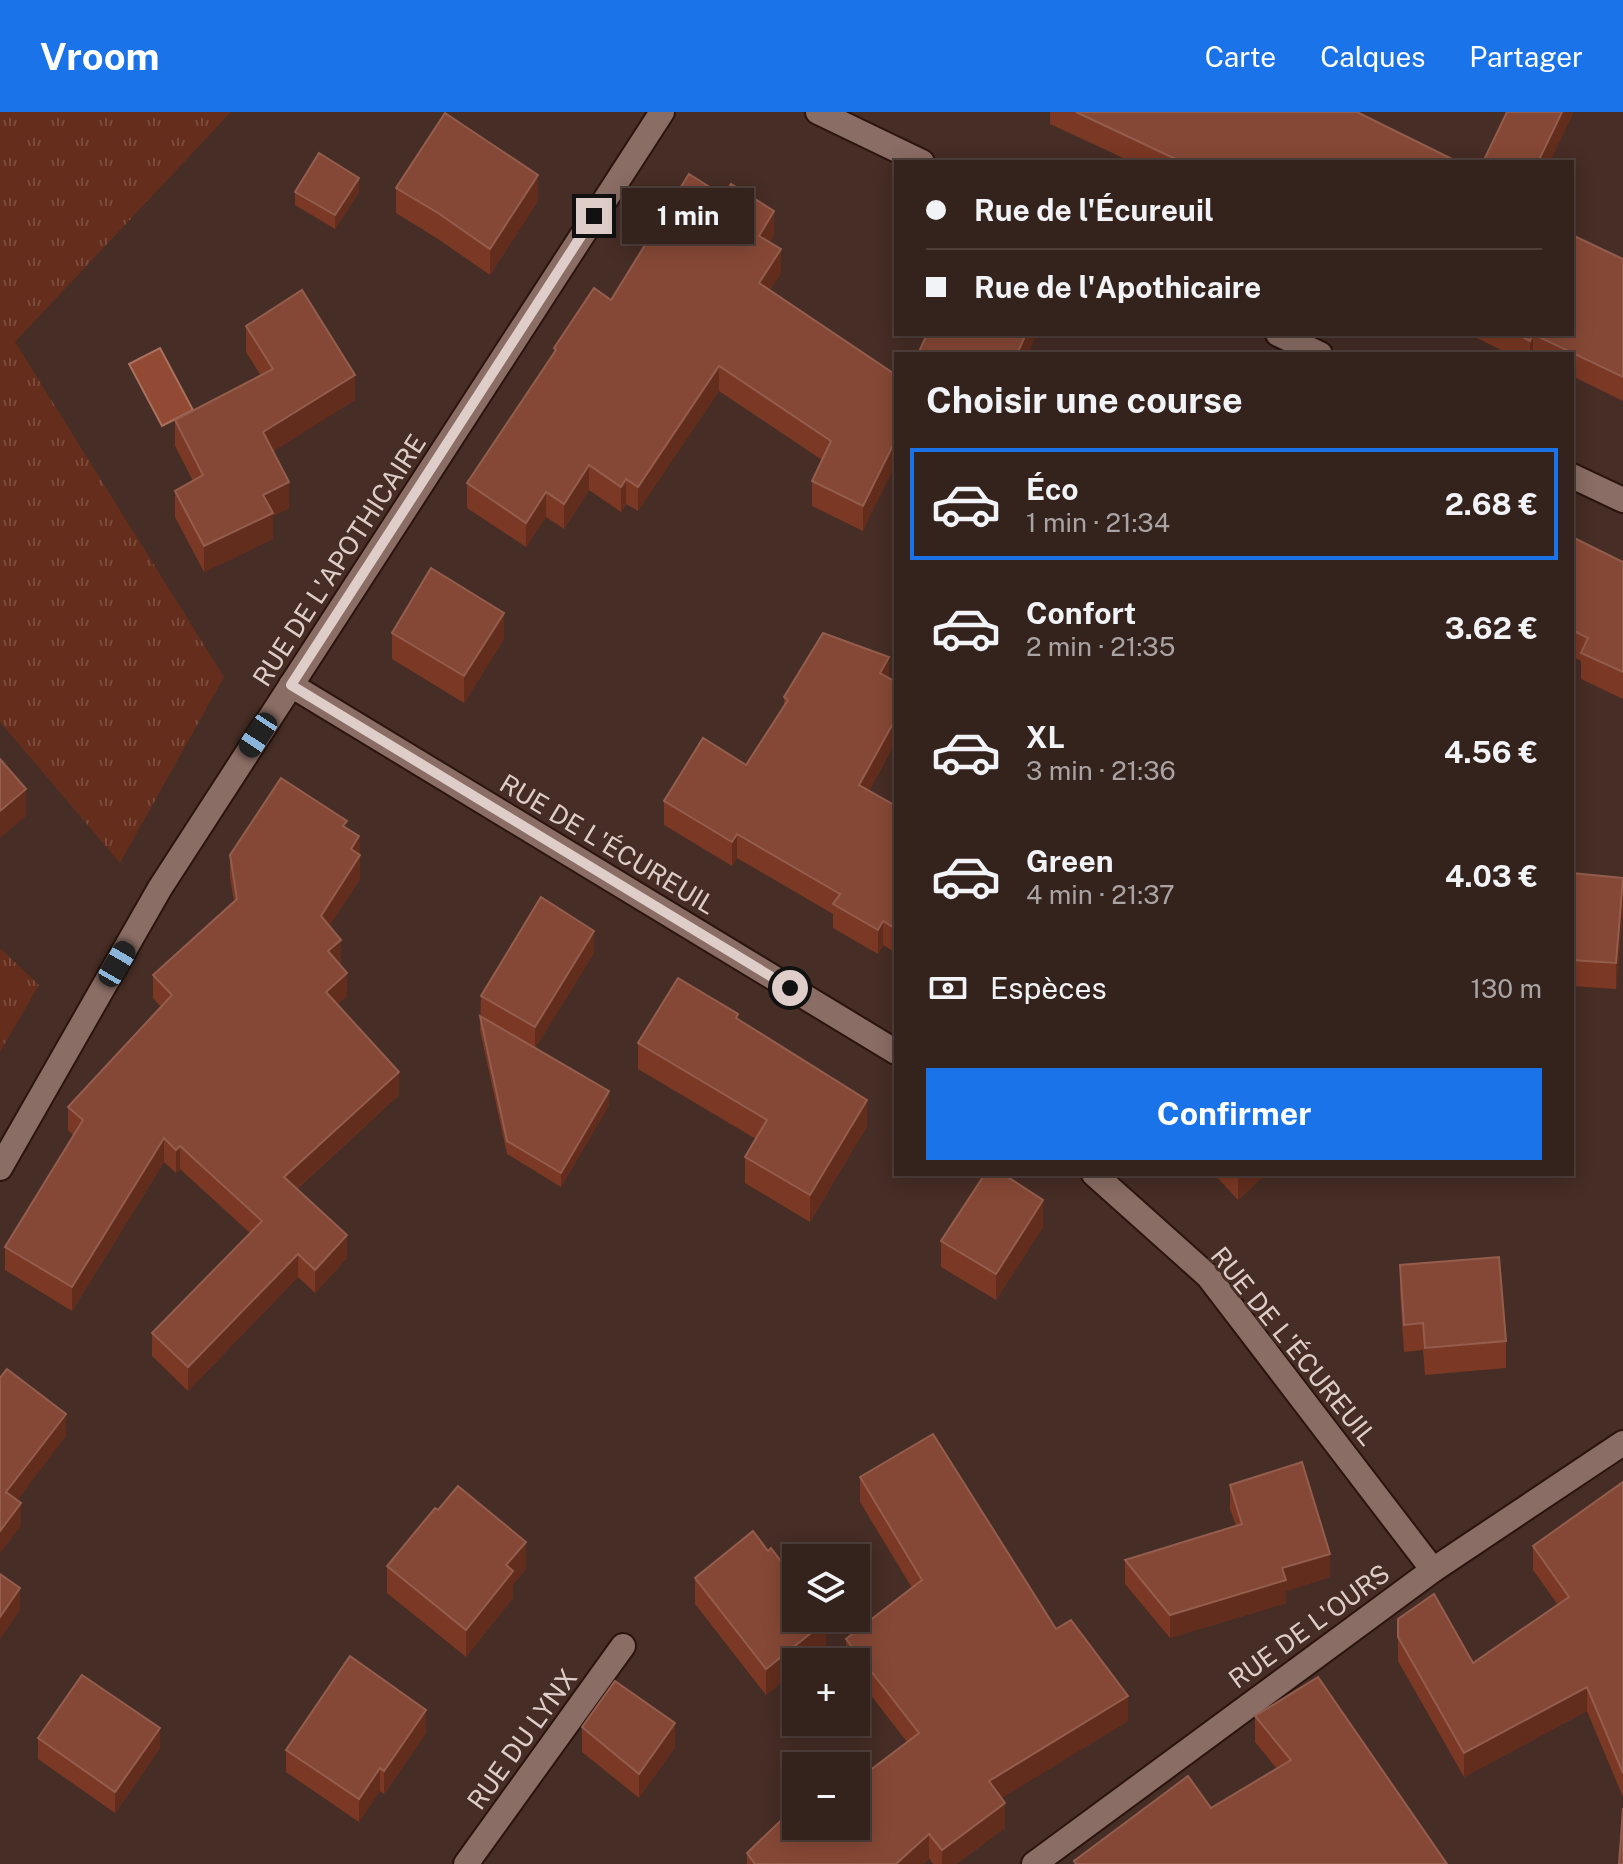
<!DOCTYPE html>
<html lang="fr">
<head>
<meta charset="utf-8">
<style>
  body { margin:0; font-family:"Public Sans",sans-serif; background:#3c2a25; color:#f1f3f6; height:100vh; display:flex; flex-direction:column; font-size:30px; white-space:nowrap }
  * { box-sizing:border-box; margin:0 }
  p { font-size:26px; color:#a9a4a3 }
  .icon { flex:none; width:44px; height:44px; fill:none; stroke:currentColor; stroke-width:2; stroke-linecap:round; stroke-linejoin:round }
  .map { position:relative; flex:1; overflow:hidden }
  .sheet { position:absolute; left:894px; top:240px; width:680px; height:824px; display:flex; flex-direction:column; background:#34221c; border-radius:0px; box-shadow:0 4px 20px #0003,0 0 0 2px #4e3f3b }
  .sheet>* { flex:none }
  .guide { position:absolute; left:894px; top:48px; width:680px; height:176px; border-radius:0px; box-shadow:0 4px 20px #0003,0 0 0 2px #4e3f3b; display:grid; align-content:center; height:176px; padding:0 32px; background:#34221c }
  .tools { position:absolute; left:782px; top:1432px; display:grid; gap:16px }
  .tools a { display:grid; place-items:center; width:88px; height:88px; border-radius:0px; background:#34221c; box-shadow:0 4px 20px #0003,0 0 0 2px #4e3f3b; font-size:40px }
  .end { position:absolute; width:36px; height:36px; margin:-18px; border:10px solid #decdc8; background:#111; box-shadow:0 0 0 4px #111 }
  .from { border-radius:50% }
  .bubble { position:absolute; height:56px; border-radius:0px; background:#34221c; box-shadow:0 4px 20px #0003,0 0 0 2px #4e3f3b; font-size:26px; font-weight:700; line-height:56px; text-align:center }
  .car { position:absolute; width:24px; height:48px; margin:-24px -12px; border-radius:10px; box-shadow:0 0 6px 2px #0007; background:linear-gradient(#222 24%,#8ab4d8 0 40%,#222 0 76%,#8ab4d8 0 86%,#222 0) }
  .guide b { display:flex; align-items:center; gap:28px; height:76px; font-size:30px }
  .guide b+b { border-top:2px solid #4e3f3b }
  .guide i { width:20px; height:20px; background:#f1f3f6 }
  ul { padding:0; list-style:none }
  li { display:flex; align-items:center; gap:24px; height:112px; margin:0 16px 12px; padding:0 16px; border:4px solid transparent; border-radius:0px }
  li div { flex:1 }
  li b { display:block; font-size:30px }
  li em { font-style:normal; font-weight:700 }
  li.on { border-color:#1a73e8 }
  li>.icon { width:72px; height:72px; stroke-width:1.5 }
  h2 { padding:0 32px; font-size:36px; line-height:96px }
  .pay { display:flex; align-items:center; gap:20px; height:88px; padding:0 32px; font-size:30px }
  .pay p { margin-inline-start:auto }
  .primary-button { display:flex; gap:16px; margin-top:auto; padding:16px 32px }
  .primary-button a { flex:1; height:92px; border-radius:0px; background:#1a73e8; color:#fff; font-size:32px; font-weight:700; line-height:92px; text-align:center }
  header { display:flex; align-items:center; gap:48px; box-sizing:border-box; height:112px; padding:0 40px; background:#1a73e8; color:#fff }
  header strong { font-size:38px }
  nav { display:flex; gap:44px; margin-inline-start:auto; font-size:28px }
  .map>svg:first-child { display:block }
  .grass { fill:url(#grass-tufts) }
  .water { fill:#934a34; stroke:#aa7160; stroke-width:2 }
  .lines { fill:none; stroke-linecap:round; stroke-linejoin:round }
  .minor-casing { stroke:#2b140e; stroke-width:28 }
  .minor { stroke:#8a6d64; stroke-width:24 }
  .wall { fill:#7b3824 }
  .shaded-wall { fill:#622d1d }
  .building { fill:#864836; stroke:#945d4d; stroke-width:2 }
  .route { stroke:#decdc8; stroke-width:10 }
  .labels { text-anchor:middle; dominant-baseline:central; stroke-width:6; stroke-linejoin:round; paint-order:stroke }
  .street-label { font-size:26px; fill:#decdc8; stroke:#462d25 }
</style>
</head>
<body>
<header>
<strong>Vroom</strong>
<nav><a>Carte</a><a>Calques</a><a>Partager</a></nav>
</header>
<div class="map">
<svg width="1623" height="1752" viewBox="0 0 1623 1752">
  <defs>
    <pattern id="grass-tufts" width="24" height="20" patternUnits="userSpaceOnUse" patternTransform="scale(2)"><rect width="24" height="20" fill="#642d1c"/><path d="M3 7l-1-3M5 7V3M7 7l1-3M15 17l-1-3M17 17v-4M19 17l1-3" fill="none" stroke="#7a4a3c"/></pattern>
  </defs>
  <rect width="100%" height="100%" fill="#462d25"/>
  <g class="grass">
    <path d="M0,0H231L15,230L224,565L120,751L0,610Z"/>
    <path d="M0,836L39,873L0,940Z"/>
  </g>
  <path class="water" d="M160,236L193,298L162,314L129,252Z"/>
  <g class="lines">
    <g class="minor-casing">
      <g id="minor">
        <path d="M818,0L922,50"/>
        <path d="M1278,222L1320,242"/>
        <path d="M1572,364L1623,388"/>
        <path d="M291,573L896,940"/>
        <path d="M0,1056L160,776L662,0"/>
        <path d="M1094,1062L1208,1164L1433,1458"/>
        <path d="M466,1752L623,1534"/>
        <path d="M1034,1752L1433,1458L1623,1331"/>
      </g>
    </g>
    <use href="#minor" class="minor"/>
  </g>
  <g class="wall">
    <path d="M1050,0H1357L1458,50H1132L1050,12Z"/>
    <path d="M396,76L538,89L490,163L438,127L396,101Z"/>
    <path d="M295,80H359L335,117L295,93Z"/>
    <path d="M774,123L770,130L781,161L770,178L896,263L863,419L812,394V369L822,348L719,279L638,399L626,392L621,400L589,378L564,417L546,405L526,435L467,396V371L554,242V236L611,188Z"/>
    <path d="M1623,147V289L1572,264V242H1509L1469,222H1572Z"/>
    <path d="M246,214L355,288L273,339L289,396L273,404V427L204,460L175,405V379L193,369L175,334V308L261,264L246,240Z"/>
    <path d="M1572,425L1623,450V587L1581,567V549L1572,544Z"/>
    <path d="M392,521L504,527L464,591L392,547Z"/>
    <path d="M889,566L896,629L869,679L896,694V841L883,833L878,842L833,816V802L737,746L732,754L664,713V689L746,653L784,594V585Z"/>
    <path d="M347,717L359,724L360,767L329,814L341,851L340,852L347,884L338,892L399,983L297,1077L347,1146L315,1181L298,1165L188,1279L152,1244V1221L250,1121L180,1057L176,1061L164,1050L72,1199L5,1158V1135L73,1023L68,1018V995L161,895L153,886V863L234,789L230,766V743Z"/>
    <path d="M1572,761L1623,766V797L1616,877L1572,874Z"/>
    <path d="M594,841L535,936L609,993L561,1075L507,1042L480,918L481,884Z"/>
    <path d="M738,907L867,1014L810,1110L745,1071V1045L756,1027L638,957V931Z"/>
    <path d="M1214,1062H1266L1238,1088Z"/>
    <path d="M1043,1115L996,1188L941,1155V1129Z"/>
    <path d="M1400,1153L1506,1229V1256L1425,1263L1423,1238L1404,1240L1400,1180Z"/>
    <path d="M860,1365L1056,1517L1128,1609L1001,1686L1005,1716L956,1752H933L929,1746L923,1752H747V1741L796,1714L907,1630L856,1564V1550H846V1527L912,1476L860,1390Z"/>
    <path d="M1623,1370V1685L1587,1599L1464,1665L1398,1549V1525L1473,1551L1558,1493L1533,1458V1434Z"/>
    <path d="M1230,1373L1330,1465L1286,1479V1491L1170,1526L1125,1472V1448L1236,1414L1230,1397Z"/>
    <path d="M387,1454L526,1457L513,1472V1486L466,1545L387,1481Z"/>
    <path d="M695,1466L826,1535L808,1550H796L766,1583L695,1492Z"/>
    <path d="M1255,1604L1447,1752H1074V1749L1211,1696L1277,1657L1255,1630Z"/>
    <path d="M582,1615L675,1635L639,1686L582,1640Z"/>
    <path d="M426,1621L384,1682L380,1679L359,1710L286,1660V1638Z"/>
    <path d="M38,1626L160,1636L115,1701L38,1647Z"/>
  </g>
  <g class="shaded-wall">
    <path d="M1562,0H1574L1550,50H1538Z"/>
    <path d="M538,63V89L490,163V137Z"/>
    <path d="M359,66V80L335,117V103Z"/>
    <path d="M774,99V123L759,148V124Z"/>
    <path d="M781,137V161L759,195V171Z"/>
    <path d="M1026,222H1037L1028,242H1017Z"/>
    <path d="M1533,222V242H1530V229Z"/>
    <path d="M719,254V279L638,399V375Z"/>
    <path d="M355,263V288L263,346V320Z"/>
    <path d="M896,327V352L863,419V394Z"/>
    <path d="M589,353V378L564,417V392Z"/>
    <path d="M626,367V392L621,400V375Z"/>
    <path d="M289,370V396L273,404V427L204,460V434L263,383Z"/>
    <path d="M546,380V405L526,435V411Z"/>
    <path d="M504,501V527L464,591V564Z"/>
    <path d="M889,545V569L880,561Z"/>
    <path d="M896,606V629L859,697V673Z"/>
    <path d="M26,677V704L0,726V699Z"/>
    <path d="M737,722V746L732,754V730Z"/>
    <path d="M359,724L360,767L321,827V804L351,737Z"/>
    <path d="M1623,771V797L1616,877V851Z"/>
    <path d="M883,809V833L878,842V818Z"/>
    <path d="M594,819V841L535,937V915Z"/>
    <path d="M341,828V851L328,862V839Z"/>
    <path d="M347,861V884L326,903V880Z"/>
    <path d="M399,960V983L284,1088V1065Z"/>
    <path d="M609,979V993L561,1075V1061Z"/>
    <path d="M867,988V1014L810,1110V1083Z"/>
    <path d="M164,1026V1050L72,1199V1175Z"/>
    <path d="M180,1034V1057L176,1061V1038Z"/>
    <path d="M1240,1062H1266L1238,1088V1064Z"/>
    <path d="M1043,1088V1115L996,1188V1162Z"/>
    <path d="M347,1123V1146L315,1181V1158Z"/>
    <path d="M298,1142V1165L188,1279V1255Z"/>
    <path d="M66,1302V1324L6,1403V1380Z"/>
    <path d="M21,1391V1414L0,1441V1419Z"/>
    <path d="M526,1430V1457L513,1472V1486L466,1545V1518L506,1453Z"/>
    <path d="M1330,1442V1465L1286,1479V1491L1170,1526V1503L1282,1456Z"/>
    <path d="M20,1476V1498L0,1527V1505Z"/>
    <path d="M826,1509V1535L808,1550H796V1559L766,1583V1557Z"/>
    <path d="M1587,1575V1599L1464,1665V1641Z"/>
    <path d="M1128,1584V1609L989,1694V1669Z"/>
    <path d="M426,1598V1621L384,1682V1659Z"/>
    <path d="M675,1611V1635L639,1686V1662Z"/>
    <path d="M160,1616V1636L115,1701V1680Z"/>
    <path d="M380,1656V1679L359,1710V1687Z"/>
    <path d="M1005,1691V1716L956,1752H942V1738Z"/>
    <path d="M929,1722V1746L923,1752H896Z"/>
  </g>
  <g class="building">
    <path d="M1076,0H1357L1458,50H1182Z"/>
    <path d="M1507,0H1562L1538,50H1483Z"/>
    <path d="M445,1L538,63L490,137L438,101L396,76Z"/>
    <path d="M319,41L359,66L335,103L295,80Z"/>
    <path d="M689,62L724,84L731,72L774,99L759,124L781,137L759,171L896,263V327L863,394L812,369L831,329L719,254L638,375L626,367L621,375L589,353L564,392L546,380L526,411L467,371L556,238L554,236L594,176L611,188Z"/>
    <path d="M1572,123L1623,147V265L1533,222L1530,229L1517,222H1572Z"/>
    <path d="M302,178L355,263L263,320L289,370L263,383L273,401L204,434L175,379L203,363L175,308L273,257L246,214Z"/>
    <path d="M927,222H1026L1017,242H918Z"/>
    <path d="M1572,425L1623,450V560L1581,541L1588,526L1572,518Z"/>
    <path d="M431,456L504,501L464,564L392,521Z"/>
    <path d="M823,521L889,545L880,561L896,570V606L859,673L896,694V817L883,809L878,818L833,792L840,782L737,722L732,730L664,689L703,626L746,653L788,588L784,585Z"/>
    <path d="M0,647L26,677L0,699Z"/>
    <path d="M281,666L347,709L343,714L359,724L351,737L360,743L321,804L341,828L328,839L347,861L326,880L399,960L284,1065L347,1123L315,1158L298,1142L188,1255L152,1221L262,1109L180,1034L176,1038L164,1026L72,1175L5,1135L83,1008L68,995L172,883L153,863L237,787L230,743Z"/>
    <path d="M1572,761L1623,766L1616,851L1572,848Z"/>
    <path d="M541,785L594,819L535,915L481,884Z"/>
    <path d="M678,866L738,902L736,906L867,988L810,1083L745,1045L767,1008L638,931Z"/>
    <path d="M480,904L609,979L561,1061L507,1029Z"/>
    <path d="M985,1062H1003L1043,1088L996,1162L941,1129Z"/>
    <path d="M1499,1145L1506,1229L1425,1236L1423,1211L1404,1213L1400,1153Z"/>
    <path d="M7,1257L66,1302L6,1380L21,1391L0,1419V1266Z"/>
    <path d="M933,1322L1056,1517L1071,1508L1128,1584L989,1669L1005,1691L942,1738L929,1722L896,1752H755L747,1741L796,1694V1714H856V1669L919,1621L846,1527L922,1468L860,1365Z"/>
    <path d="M1302,1350L1330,1442L1282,1456L1286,1468L1170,1503L1125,1448L1242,1412L1230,1373Z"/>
    <path d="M1623,1370V1661L1587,1575L1464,1641L1398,1525V1507L1434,1482L1473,1551L1569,1485L1533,1434Z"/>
    <path d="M458,1374L526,1430L506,1453L513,1459L466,1518L387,1454L435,1396L438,1398Z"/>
    <path d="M753,1419L768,1439L771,1436L796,1469V1506H824L826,1509L766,1557L695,1466Z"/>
    <path d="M0,1462L20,1476L0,1505Z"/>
    <path d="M350,1544L426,1598L384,1659L380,1656L359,1687L286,1638Z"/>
    <path d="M82,1563L160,1616L115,1680L38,1626Z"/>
    <path d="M1318,1565L1447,1752H1076L1074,1749L1188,1664L1211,1696L1291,1648L1255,1604Z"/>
    <path d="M615,1569L675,1611L639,1662L582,1615Z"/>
    <path d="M1623,1696V1752H1619Z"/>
  </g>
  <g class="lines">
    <path class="route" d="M594,104L291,573L790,876"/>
  </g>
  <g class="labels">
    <g class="street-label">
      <text transform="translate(339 448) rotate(-57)">RUE DE L'APOTHICAIRE</text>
      <text transform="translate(608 732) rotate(31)">RUE DE L'ÉCUREUIL</text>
      <text transform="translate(1294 1234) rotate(51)">RUE DE L'ÉCUREUIL</text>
      <text transform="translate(1309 1514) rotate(-36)">RUE DE L'OURS</text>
      <text transform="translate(522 1627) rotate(-54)">RUE DU LYNX</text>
    </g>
  </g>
</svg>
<div class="tools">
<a><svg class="icon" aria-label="layers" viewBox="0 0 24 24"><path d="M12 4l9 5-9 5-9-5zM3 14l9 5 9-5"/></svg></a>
<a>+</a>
<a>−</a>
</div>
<i class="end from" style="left:790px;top:876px"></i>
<i class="end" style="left:594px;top:104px"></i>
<div class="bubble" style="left:622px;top:76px;width:132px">1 min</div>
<i class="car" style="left:258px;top:623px;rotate:213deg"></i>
<i class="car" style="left:117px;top:852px;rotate:30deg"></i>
<div class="guide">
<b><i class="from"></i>Rue de l'Écureuil</b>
<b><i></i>Rue de l'Apothicaire</b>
</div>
<section class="sheet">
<h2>Choisir une course</h2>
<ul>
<li class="on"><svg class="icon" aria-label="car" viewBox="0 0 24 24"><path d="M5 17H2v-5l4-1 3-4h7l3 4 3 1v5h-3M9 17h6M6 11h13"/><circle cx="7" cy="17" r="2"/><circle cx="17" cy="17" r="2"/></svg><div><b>Éco</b><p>1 min · 21:34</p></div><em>2.68 €</em></li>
<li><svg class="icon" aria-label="car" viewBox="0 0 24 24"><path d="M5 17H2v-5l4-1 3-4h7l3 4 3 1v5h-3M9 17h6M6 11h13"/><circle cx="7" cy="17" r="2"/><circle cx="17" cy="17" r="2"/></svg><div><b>Confort</b><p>2 min · 21:35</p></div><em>3.62 €</em></li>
<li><svg class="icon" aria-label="car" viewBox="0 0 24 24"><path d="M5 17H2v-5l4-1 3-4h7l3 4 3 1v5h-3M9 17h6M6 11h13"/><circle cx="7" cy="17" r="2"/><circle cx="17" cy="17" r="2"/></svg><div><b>XL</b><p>3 min · 21:36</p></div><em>4.56 €</em></li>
<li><svg class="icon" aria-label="car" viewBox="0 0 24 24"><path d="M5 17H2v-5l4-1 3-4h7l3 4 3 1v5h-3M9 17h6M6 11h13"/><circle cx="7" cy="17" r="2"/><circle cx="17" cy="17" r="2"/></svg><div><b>Green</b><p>4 min · 21:37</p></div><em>4.03 €</em></li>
</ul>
<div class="pay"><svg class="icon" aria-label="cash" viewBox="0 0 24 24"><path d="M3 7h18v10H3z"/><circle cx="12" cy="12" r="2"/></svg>Espèces<p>130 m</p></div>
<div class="primary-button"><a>Confirmer</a></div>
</section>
</div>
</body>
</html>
